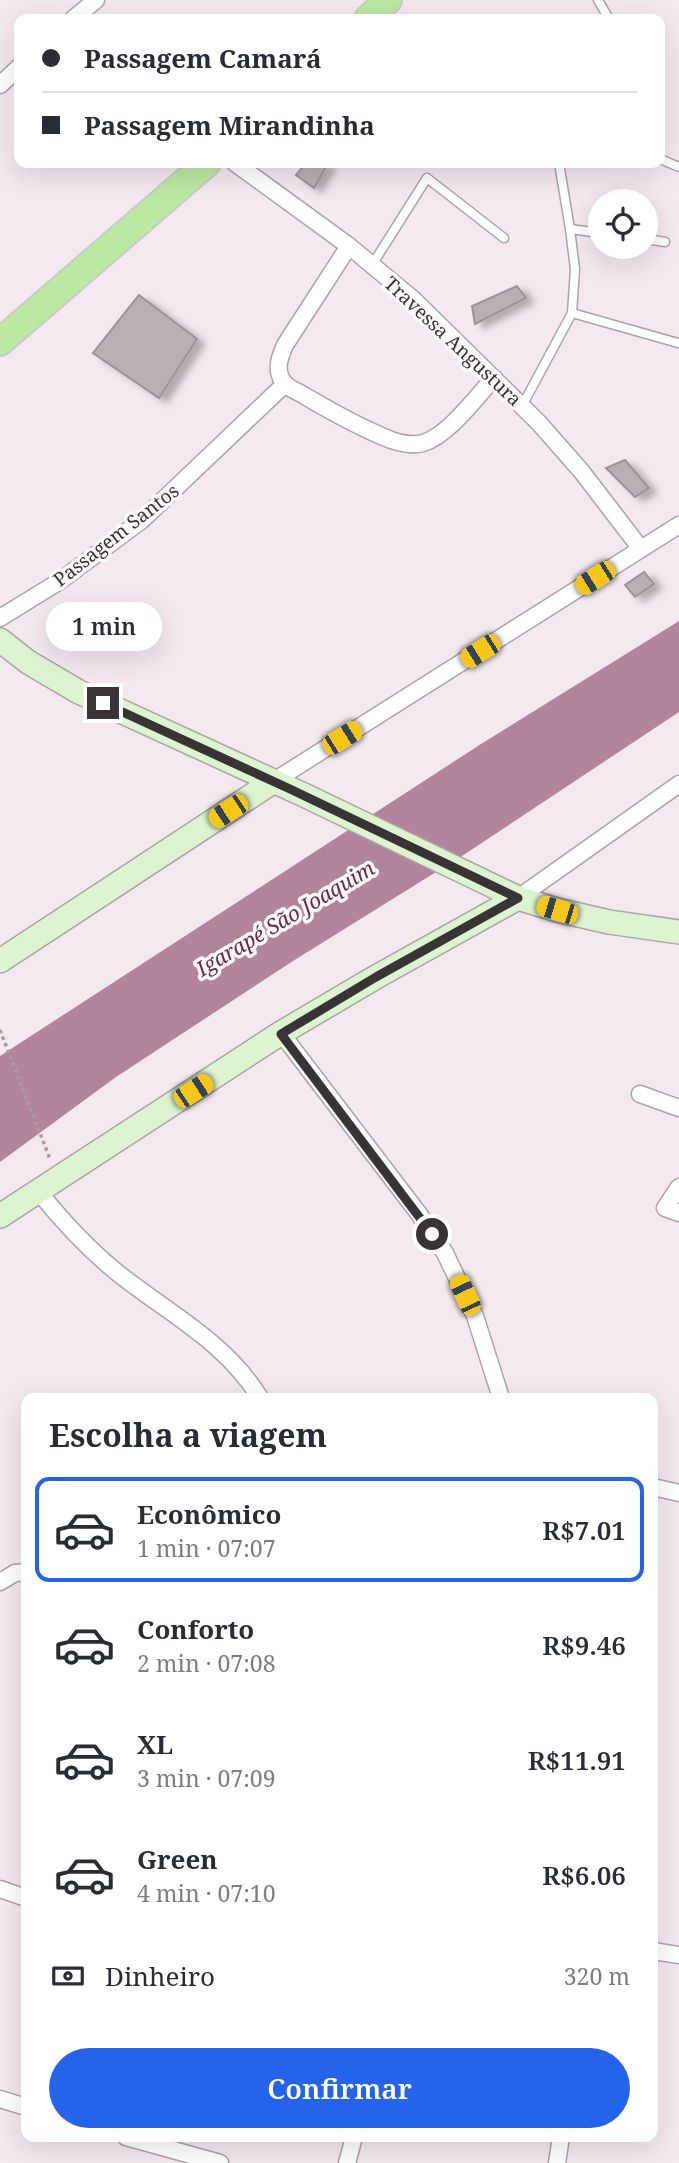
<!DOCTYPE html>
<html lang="pt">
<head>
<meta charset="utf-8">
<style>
  body { margin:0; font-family:"Noto Serif",serif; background:#f2f2f3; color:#2b2b33; height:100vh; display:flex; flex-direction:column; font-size:26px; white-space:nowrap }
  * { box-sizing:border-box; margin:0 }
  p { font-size:23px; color:#7c7c81 }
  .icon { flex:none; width:38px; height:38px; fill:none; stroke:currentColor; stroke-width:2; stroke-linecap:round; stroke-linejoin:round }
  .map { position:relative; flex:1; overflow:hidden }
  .side { position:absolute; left:21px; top:1393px; width:637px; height:749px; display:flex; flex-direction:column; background:#fff; border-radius:14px; box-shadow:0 7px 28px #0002 }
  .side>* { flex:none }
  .guide { position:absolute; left:14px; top:14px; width:651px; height:154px; border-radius:14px; box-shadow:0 7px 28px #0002; display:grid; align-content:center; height:154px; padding:0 28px; background:#fff }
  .tools { position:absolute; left:588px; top:189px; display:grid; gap:14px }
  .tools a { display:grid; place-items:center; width:70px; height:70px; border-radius:50%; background:#fff; box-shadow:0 7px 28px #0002; font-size:35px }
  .end { position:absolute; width:32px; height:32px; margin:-16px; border:9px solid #383436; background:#fff; box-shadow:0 0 0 4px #fff }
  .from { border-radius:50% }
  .bubble { position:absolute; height:49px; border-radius:24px; background:#fff; box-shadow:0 7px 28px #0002; font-size:23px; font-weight:600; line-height:49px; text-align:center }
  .car { position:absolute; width:21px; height:42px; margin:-21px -10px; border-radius:9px; box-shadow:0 0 5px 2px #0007; background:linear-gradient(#f5c518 24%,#345 0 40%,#f5c518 0 76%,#345 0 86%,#f5c518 0) }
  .guide b { display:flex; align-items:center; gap:24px; height:66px; font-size:26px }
  .guide b+b { border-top:2px solid #e1e1e2 }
  .guide i { width:18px; height:18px; background:#2b2b33 }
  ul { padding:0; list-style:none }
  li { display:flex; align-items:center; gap:21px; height:105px; margin:0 14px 10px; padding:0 14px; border:4px solid transparent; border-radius:14px }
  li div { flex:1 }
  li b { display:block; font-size:26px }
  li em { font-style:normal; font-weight:600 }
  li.selected { border-color:#2563eb }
  li>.icon { width:63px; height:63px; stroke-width:1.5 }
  h2 { padding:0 28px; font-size:32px; line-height:84px }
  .pay { display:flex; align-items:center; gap:18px; height:77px; padding:0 28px; font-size:26px }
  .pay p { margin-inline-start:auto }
  .primary-button { display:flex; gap:14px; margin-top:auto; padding:14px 28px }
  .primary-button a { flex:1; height:80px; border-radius:42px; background:#2563eb; color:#fff; font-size:28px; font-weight:600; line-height:80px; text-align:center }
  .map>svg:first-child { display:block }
  .water { fill:#b2859c }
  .building { fill:#bab0b4; stroke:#9c9297; stroke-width:2; filter:url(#shadow) }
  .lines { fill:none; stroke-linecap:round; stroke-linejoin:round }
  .lane-casing { stroke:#ada3a8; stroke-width:11 }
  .street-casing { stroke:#ada3a8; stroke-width:19 }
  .secondary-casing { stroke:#ada3a8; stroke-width:26 }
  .primary-casing { stroke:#cbcacb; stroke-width:30 }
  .path { stroke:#a49ca0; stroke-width:3.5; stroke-dasharray:3.5 3.5; stroke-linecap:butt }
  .lane { stroke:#fff; stroke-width:8 }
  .street { stroke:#fff; stroke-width:16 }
  .secondary { stroke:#ddf4d0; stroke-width:23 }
  .primary { stroke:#bbe9a2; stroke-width:26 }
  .route { stroke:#383436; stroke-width:9 }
  .labels { text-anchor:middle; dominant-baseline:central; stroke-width:7; stroke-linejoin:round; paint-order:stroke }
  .street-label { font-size:19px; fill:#383436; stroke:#fff8fb }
  .water-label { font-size:21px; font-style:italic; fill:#652c4c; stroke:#fff8fb }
</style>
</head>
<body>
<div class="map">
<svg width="679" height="2163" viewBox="0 0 679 2163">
  <defs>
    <filter id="shadow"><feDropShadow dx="8" dy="4.5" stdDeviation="3.5" flood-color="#0004"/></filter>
  </defs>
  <rect width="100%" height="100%" fill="#f4e9ee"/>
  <path class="water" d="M679,621V712L465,854L293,961L116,1077L0,1162V1056L481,744Z"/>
  <g class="building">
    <path d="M306,163H328L314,188L296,175Z"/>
    <path d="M517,286L526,298L475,324L472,306Z"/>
    <path d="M139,295L197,339L159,398L93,353Z"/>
    <path d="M625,460L649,488L635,497L606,468Z"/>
    <path d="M644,572L654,584L635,597L625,585Z"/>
  </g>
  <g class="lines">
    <g class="lane-casing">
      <g id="lane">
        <path d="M598,0L609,19"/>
        <path d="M660,159L679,167"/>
        <path d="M570,229L600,233"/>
        <path d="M646,239L665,242"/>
        <path d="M372,265L427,178L504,238"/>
        <path d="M572,313L678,343"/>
        <path d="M522,406L572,313L575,269L570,229L559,163"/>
      </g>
    </g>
    <g class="street-casing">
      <g id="street">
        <path d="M73,19L96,0"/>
        <path d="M0,85L19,67"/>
        <path d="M235,163L349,246L414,300L539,423L582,472L641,549"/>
        <path d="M349,246L285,345C279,358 274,373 286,385C290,389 299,392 305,396C332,412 361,428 391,440C400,443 413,446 423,443C448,436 476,397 494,378"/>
        <path d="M0,618L60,581L142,520L285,384"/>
        <path d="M274,781L679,525"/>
        <path d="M518,898L679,784"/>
        <path d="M281,1033L419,1214L445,1253L475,1316L501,1398"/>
        <path d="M640,1094L679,1108"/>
        <path d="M679,1187L665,1208L679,1213"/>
        <path d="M39,1192C63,1222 89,1250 119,1274C168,1313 226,1342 260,1398"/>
        <path d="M653,1487L679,1493"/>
        <path d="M0,1582L15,1573L26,1572"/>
        <path d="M0,1889L26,1898"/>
        <path d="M653,1951L679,1955"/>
        <path d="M0,2099L26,2107"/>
        <path d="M126,2137L220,2163"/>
        <path d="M347,2163L354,2137"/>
        <path d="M557,2163L561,2137"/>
      </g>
    </g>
    <g class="secondary-casing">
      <g id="secondary">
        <path d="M0,640L28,662L79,692L306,796L518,898L557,910L609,922L679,932"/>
        <path d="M0,961L274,781"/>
        <path d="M0,1216L281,1033L376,977L518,898"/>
      </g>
    </g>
    <g class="primary-casing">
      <g id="primary">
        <path d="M368,19L388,0"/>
        <path d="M0,342L207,163"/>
      </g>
    </g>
    <path class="path" d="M0,1030L50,1159"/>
    <use href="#lane" class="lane"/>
    <use href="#street" class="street"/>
    <use href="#secondary" class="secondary"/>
    <use href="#primary" class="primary"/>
  </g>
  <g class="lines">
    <path class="route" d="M103,703L290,789L518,898L376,977L281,1034L432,1234"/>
  </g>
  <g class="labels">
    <g class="street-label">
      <text transform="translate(453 341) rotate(43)">Travessa Angustura</text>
      <text transform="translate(116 535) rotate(-38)">Passagem Santos</text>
    </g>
    <g class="water-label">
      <text transform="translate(285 918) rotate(-31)">Igarapé São Joaquim</text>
    </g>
  </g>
</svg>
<div class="tools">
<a><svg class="icon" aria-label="locate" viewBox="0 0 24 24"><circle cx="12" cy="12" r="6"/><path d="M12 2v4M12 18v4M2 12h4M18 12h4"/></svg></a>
</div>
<i class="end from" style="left:432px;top:1234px"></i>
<i class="end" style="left:103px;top:703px"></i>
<div class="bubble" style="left:46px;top:602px;width:116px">1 min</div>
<i class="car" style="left:595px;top:578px;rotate:238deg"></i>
<i class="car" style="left:480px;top:651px;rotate:238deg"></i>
<i class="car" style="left:342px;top:738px;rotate:58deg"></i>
<i class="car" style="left:228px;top:811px;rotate:237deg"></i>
<i class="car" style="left:557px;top:910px;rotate:287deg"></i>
<i class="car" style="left:193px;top:1091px;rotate:57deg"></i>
<i class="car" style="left:465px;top:1295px;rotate:335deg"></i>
<div class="guide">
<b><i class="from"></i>Passagem Camará</b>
<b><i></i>Passagem Mirandinha</b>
</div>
<section class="side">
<h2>Escolha a viagem</h2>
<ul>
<li class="selected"><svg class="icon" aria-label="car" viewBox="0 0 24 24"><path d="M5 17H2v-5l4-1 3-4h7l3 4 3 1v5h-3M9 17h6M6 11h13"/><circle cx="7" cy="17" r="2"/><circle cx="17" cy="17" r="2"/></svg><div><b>Econômico</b><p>1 min · 07:07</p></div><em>R$7.01</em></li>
<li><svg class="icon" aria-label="car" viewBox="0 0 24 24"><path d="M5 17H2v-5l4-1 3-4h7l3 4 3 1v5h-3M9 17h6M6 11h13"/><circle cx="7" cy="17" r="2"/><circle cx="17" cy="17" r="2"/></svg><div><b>Conforto</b><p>2 min · 07:08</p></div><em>R$9.46</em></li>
<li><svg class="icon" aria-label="car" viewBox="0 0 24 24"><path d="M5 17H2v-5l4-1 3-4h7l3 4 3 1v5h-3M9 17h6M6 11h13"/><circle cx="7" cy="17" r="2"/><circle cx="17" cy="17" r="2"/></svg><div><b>XL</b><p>3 min · 07:09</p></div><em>R$11.91</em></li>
<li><svg class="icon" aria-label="car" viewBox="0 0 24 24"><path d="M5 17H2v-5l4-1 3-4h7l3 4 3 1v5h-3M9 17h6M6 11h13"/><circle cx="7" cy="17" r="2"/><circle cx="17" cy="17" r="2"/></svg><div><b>Green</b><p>4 min · 07:10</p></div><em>R$6.06</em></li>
</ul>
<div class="pay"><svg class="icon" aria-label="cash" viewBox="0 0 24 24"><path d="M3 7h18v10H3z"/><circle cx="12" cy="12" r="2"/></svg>Dinheiro<p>320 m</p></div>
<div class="primary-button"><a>Confirmar</a></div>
</section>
</div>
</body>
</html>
